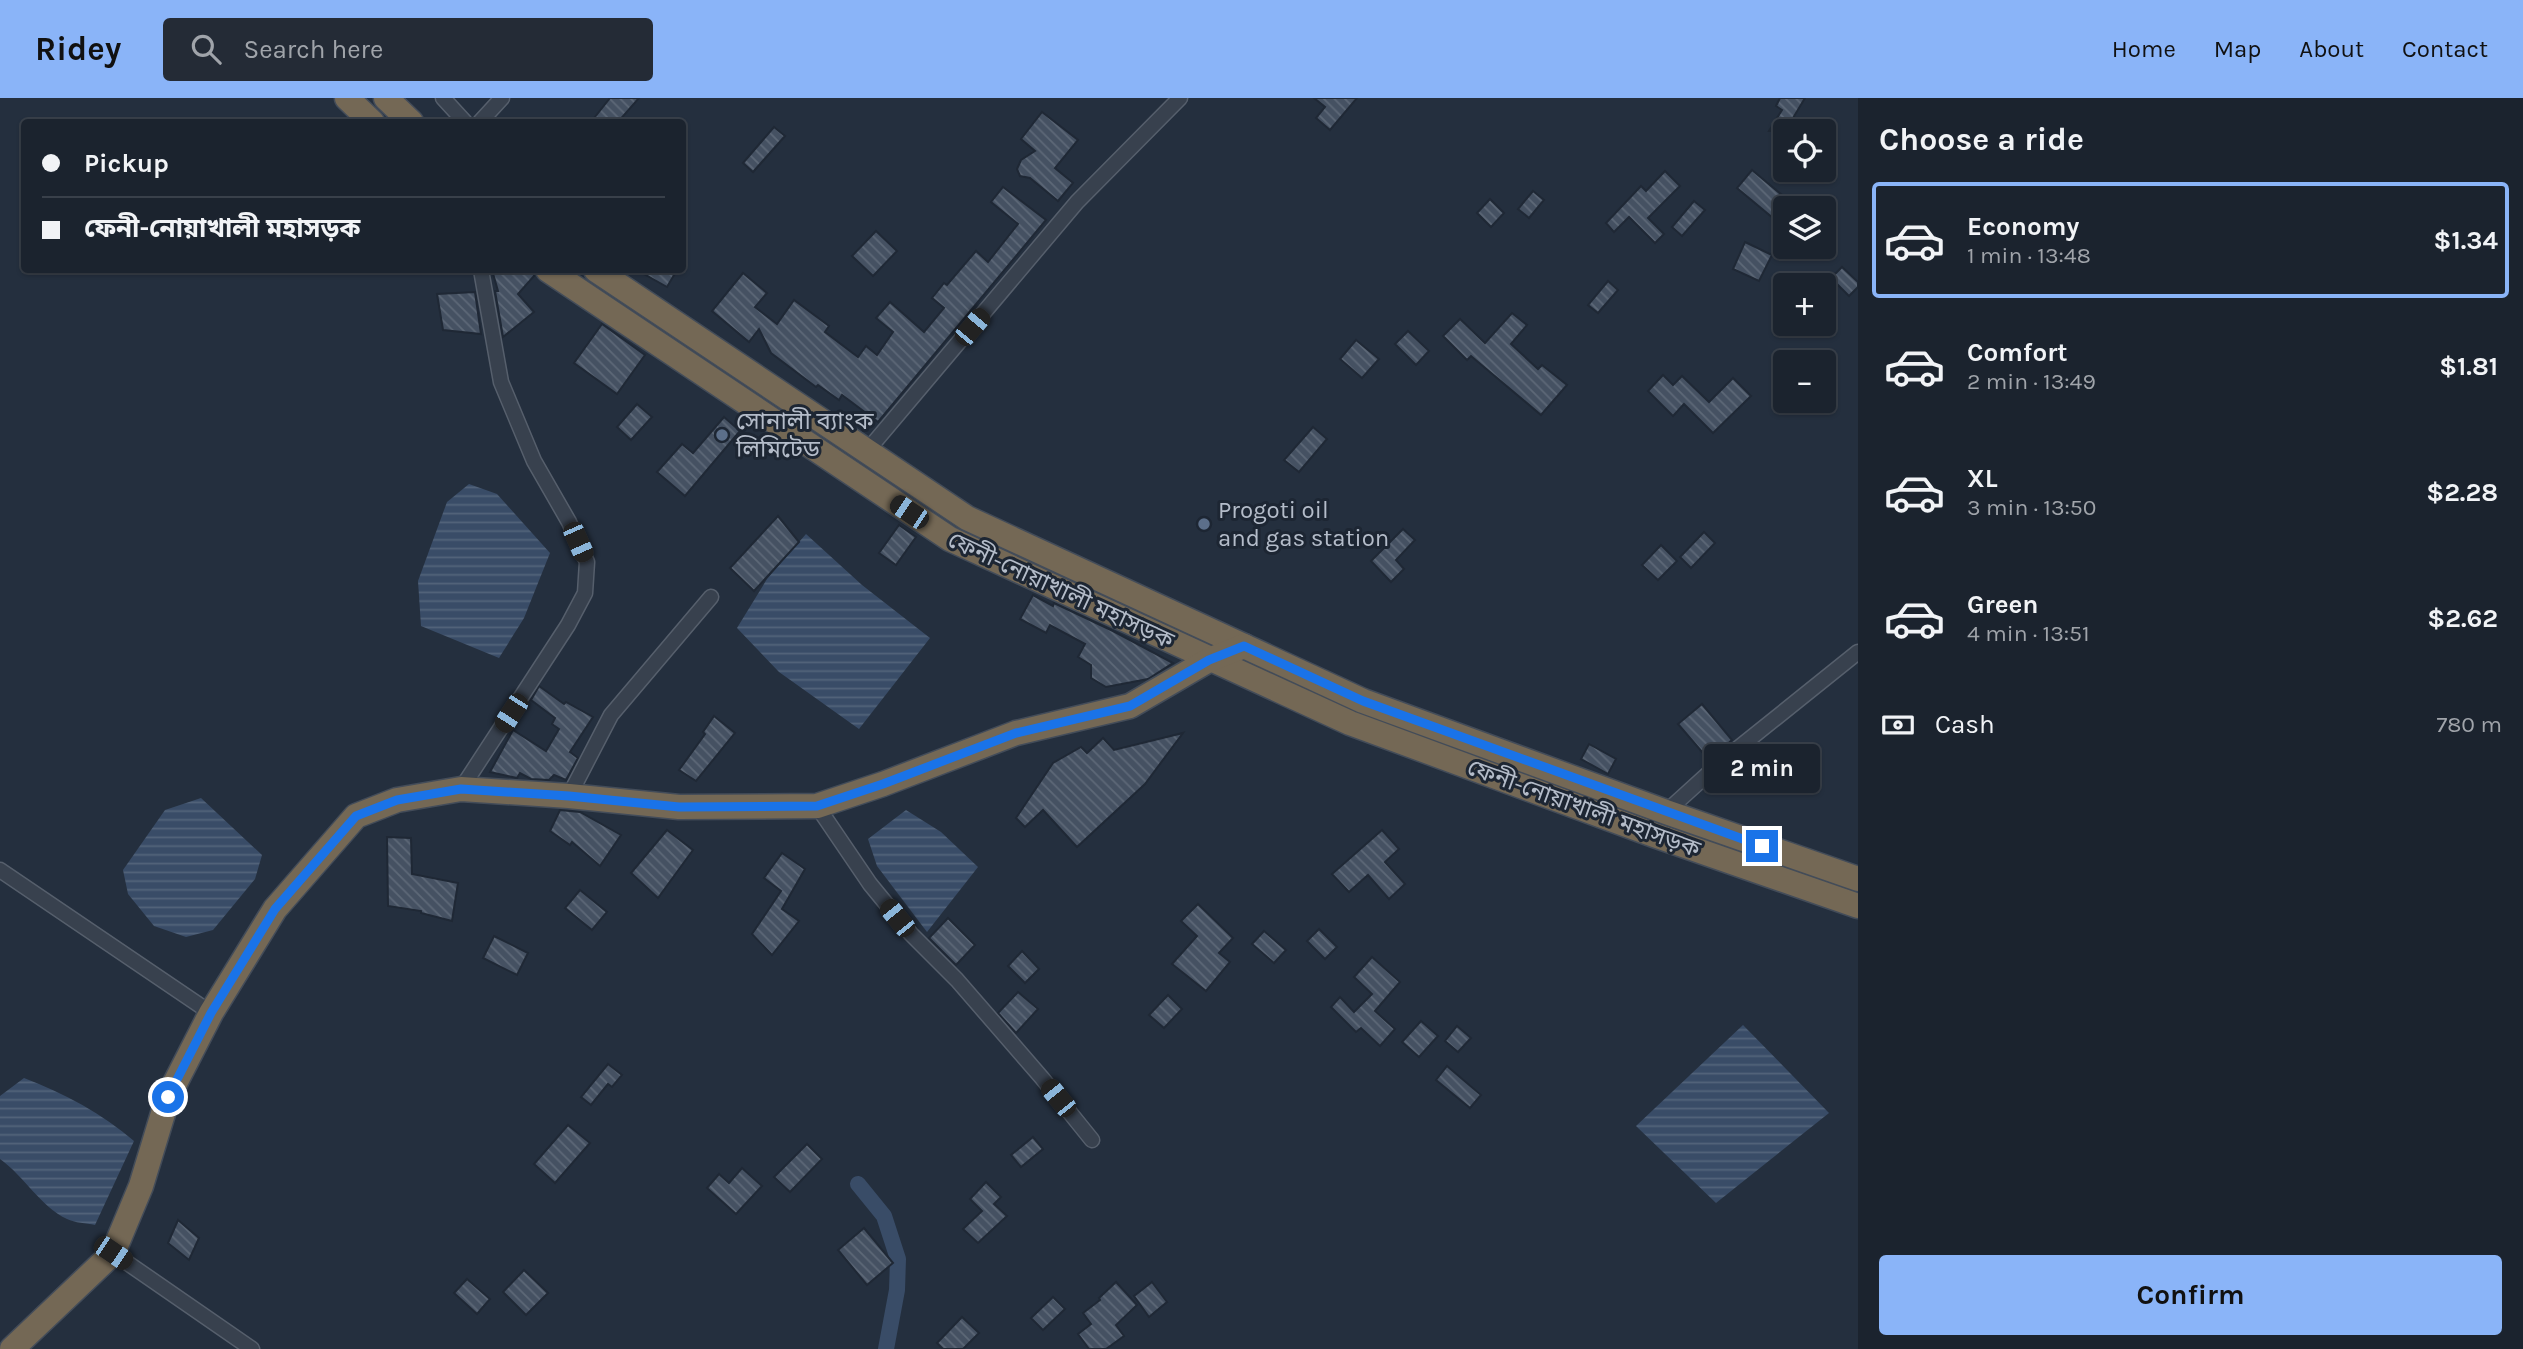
<!DOCTYPE html>
<html lang="en">
<head>
<meta charset="utf-8">
<style>
  body { margin:0; font-family:Karla,"Noto Sans Bengali",sans-serif; background:#242b36; color:#f1f3f6; height:100vh; display:flex; flex-direction:column; font-size:26px; white-space:nowrap }
  * { box-sizing:border-box; margin:0 }
  p { font-size:23px; color:#a0a4aa }
  .icon { flex:none; width:38px; height:38px; fill:none; stroke:currentColor; stroke-width:2; stroke-linecap:round; stroke-linejoin:round }
  .map { position:relative; flex:1; overflow:hidden }
  .side { display:flex; flex-direction:column; background:#1b232e; width:665px }
  .side>* { flex:none }
  .top-card { position:absolute; left:21px; top:21px; width:665px; height:154px; border-radius:7px; box-shadow:0 2px 5px #0004,0 0 0 2px #39404a; display:grid; align-content:center; height:154px; padding:0 21px; background:#1b232e }
  .tools { position:absolute; left:1773px; top:21px; display:grid; gap:14px }
  .tools a { display:grid; place-items:center; width:63px; height:63px; border-radius:7px; background:#1b232e; box-shadow:0 2px 5px #0004,0 0 0 2px #39404a; font-size:35px }
  .end { position:absolute; width:32px; height:32px; margin:-16px; border:9px solid #1a73e8; background:#fff; box-shadow:0 0 0 4px #fff }
  .from { border-radius:50% }
  .bubble { position:absolute; height:49px; border-radius:7px; background:#1b232e; box-shadow:0 2px 5px #0004,0 0 0 2px #39404a; font-size:23px; font-weight:700; line-height:49px; text-align:center }
  .car { position:absolute; width:21px; height:42px; margin:-21px -10px; border-radius:9px; box-shadow:0 0 5px 2px #0007; background:linear-gradient(#222 24%,#8ab4d8 0 40%,#222 0 76%,#8ab4d8 0 86%,#222 0) }
  .top-card b { display:flex; align-items:center; gap:24px; height:66px; font-size:26px }
  .top-card b+b { border-top:2px solid #39404a }
  .top-card i { width:18px; height:18px; background:#f1f3f6 }
  ul { padding:0; list-style:none }
  li { display:flex; align-items:center; gap:21px; height:116px; margin:0 14px 10px; padding:0 7px; border:4px solid transparent; border-radius:7px }
  li div { flex:1 }
  li b { display:block; font-size:26px }
  li em { font-style:normal; font-weight:700 }
  li.current { border-color:#8ab4f8 }
  li>.icon { width:63px; height:63px; stroke-width:1.5 }
  h2 { padding:0 21px; font-size:32px; line-height:84px }
  .pay { display:flex; align-items:center; gap:18px; height:77px; padding:0 21px; font-size:26px }
  .pay p { margin-inline-start:auto }
  .action { display:flex; gap:14px; margin-top:auto; padding:14px 21px }
  .action a { flex:1; height:80px; border-radius:7px; background:#8ab4f8; color:#111; font-size:28px; font-weight:700; line-height:80px; text-align:center }
  header { display:flex; align-items:center; gap:42px; box-sizing:border-box; height:98px; padding:0 35px; background:#8ab4f8; color:#111 }
  header strong { font-size:33px }
  nav { display:flex; gap:38px; margin-inline-start:auto; font-size:24px }
  .search { width:490px; height:63px; background:#242b36; display:flex; align-items:center; gap:18px; box-sizing:border-box; padding:0 24px; border-radius:7px; color:#a0a4aa; font-size:26px }
  main { display:flex; flex:1; min-height:0 }
  .map>svg:first-child { display:block }
  .water { fill:url(#water-rules) }
  .lines { fill:none; stroke-linecap:round; stroke-linejoin:round }
  .canal { stroke:#394c67; stroke-width:16 }
  .building { fill:url(#building-back-hatch); stroke:#1f2835; stroke-width:2 }
  .street-casing { stroke:#565f6c; stroke-width:17 }
  .highway-casing { stroke:#434c59; stroke-width:27 }
  .street { stroke:#38414e; stroke-width:14 }
  .highway { stroke:#746855; stroke-width:24 }
  .route { stroke:#1a73e8; stroke-width:9 }
  .service-dot { fill:#5c6f8a; stroke:#1d2633; stroke-width:2.5 }
  .labels { text-anchor:middle; dominant-baseline:central; stroke-width:6; stroke-linejoin:round; paint-order:stroke }
  .poi-label { font-size:24px; fill:#b4bcc9; stroke:#1d2633; text-anchor:start }
  .street-label { font-size:24px; fill:#b4bcc9; stroke:#1d2633 }
</style>
</head>
<body>
<header>
<strong>Ridey</strong>
<div class="search"><svg class="icon" aria-label="search" viewBox="0 0 24 24"><circle cx="10" cy="10" r="6"/><path d="M15 15l6 6"/></svg>Search here</div>
<nav><a>Home</a><a>Map</a><a>About</a><a>Contact</a></nav>
</header>
<main>
<div class="map">
<svg width="1858" height="1251" viewBox="0 0 1858 1251">
  <defs>
    <pattern id="water-rules" width="6" height="5" patternUnits="userSpaceOnUse" patternTransform="scale(1.75)"><rect width="6" height="5" fill="#394c67"/><path d="M0 2.5h6" fill="none" stroke="#53647b"/></pattern>
    <pattern id="building-back-hatch" width="6" height="6" patternUnits="userSpaceOnUse" patternTransform="scale(1.75)"><rect width="6" height="6" fill="#455162"/><path d="M-1 5l2 2M0 0l6 6M5-1l2 2" fill="none" stroke="#5d6877"/></pattern>
  </defs>
  <rect width="100%" height="100%" fill="#242f3e"/>
  <g class="water">
    <path d="M469,386L497,396L550,455L524,520L499,560L421,528L418,483L447,404Z"/>
    <path d="M806,436L862,487L930,540L859,631L779,574L737,530L767,481Z"/>
    <path d="M201,700L262,757L255,781L213,832L186,839L154,828L128,796L123,772L165,712Z"/>
    <path d="M906,712L941,734L978,769L927,834L877,768L868,741Z"/>
    <path d="M1743,927L1829,1015L1716,1105L1636,1028Z"/>
    <path d="M24,980C64,995 103,1016 134,1043L95,1127C86,1125 75,1125 67,1121C40,1108 25,1079 0,1061V998Z"/>
  </g>
  <g class="lines">
    <path class="canal" d="M858,1086L884,1118L898,1161L897,1192L886,1251"/>
  </g>
  <g class="building">
    <path d="M610,0H639L618,24H591Z"/>
    <path d="M1314,0H1357L1330,32L1316,20L1325,9Z"/>
    <path d="M1780,0H1805L1793,20L1799,23L1793,33H1785V39L1775,33H1769L1782,12L1776,8Z"/>
    <path d="M1042,14L1078,42L1055,70L1073,85L1058,103L1030,80L1020,78L1017,71L1021,62L1035,53L1021,41Z"/>
    <path d="M774,29L785,38L753,74L743,65Z"/>
    <path d="M1752,72L1788,102L1773,120L1737,90Z"/>
    <path d="M1665,73L1680,88L1648,120L1664,136L1655,145L1629,119L1614,134L1606,125L1641,88L1646,93Z"/>
    <path d="M1003,89L1046,122L878,324L842,297L839,302L818,287L816,289L771,255L759,231L749,244L712,213L743,175L767,195L755,209L777,226L794,202L829,228L825,234L858,259L866,248L877,257L893,234L876,220L890,204L924,234L944,210L932,200L944,185L947,187L976,153L988,164L1018,126L991,104Z"/>
    <path d="M1533,93L1544,102L1529,120L1518,111Z"/>
    <path d="M1490,101L1504,115L1491,129L1477,115Z"/>
    <path d="M1694,103L1705,112L1682,138L1672,129Z"/>
    <path d="M876,133L897,153L873,178L852,158Z"/>
    <path d="M1745,144L1772,157L1759,183L1733,171Z"/>
    <path d="M1842,169L1858,184V189L1849,198L1831,180Z"/>
    <path d="M492,172H533L534,178L518,196L534,214L503,239L495,193H498Z"/>
    <path d="M637,172H677L667,189Z"/>
    <path d="M1608,183L1618,192L1598,215L1588,207Z"/>
    <path d="M475,194L481,236L443,232L437,196Z"/>
    <path d="M1512,215L1527,227L1511,246L1538,271L1542,267L1567,287L1541,317L1471,258L1467,262L1443,238L1460,221L1485,245Z"/>
    <path d="M602,226L645,257L617,296L574,265Z"/>
    <path d="M1408,233L1429,253L1416,267L1395,246Z"/>
    <path d="M1356,242L1379,261L1362,280L1340,261Z"/>
    <path d="M1663,277L1673,287L1682,278L1709,304L1733,280L1751,298L1713,335L1684,306L1673,318L1648,293Z"/>
    <path d="M637,306L652,319L631,342L617,329Z"/>
    <path d="M724,319L740,333L685,398L657,374L682,346L693,355Z"/>
    <path d="M1313,329L1327,341L1299,374L1284,362Z"/>
    <path d="M778,418L799,444L754,493L730,470Z"/>
    <path d="M899,427L916,439L896,467L879,455Z"/>
    <path d="M1403,431L1415,442L1396,462L1404,471L1391,484L1371,463Z"/>
    <path d="M1704,434L1715,445L1691,470L1680,459Z"/>
    <path d="M1661,447L1677,463L1658,482L1642,467Z"/>
    <path d="M1033,497L1053,508L1054,505L1113,533L1173,565L1148,581L1106,589L1091,580V567L1078,559L1085,546L1050,527L1046,535L1020,521Z"/>
    <path d="M539,588L564,606L566,604L593,619L570,654L578,660L566,682L554,677L549,682L531,681L520,675L517,680L490,674L513,632L546,653L559,631L552,626L555,620L531,602Z"/>
    <path d="M1702,606L1732,642L1709,662L1678,626Z"/>
    <path d="M714,618L735,635L696,683L679,672L705,636L703,634Z"/>
    <path d="M1183,635L1145,686L1077,749L1043,712L1025,729L1016,720L1053,665L1081,649L1087,655L1103,640L1114,652Z"/>
    <path d="M1589,646L1616,661L1608,676L1581,661Z"/>
    <path d="M560,712L580,714L621,737L600,768L572,744L570,747L550,733Z"/>
    <path d="M667,732L693,752L658,800L631,775Z"/>
    <path d="M1382,732L1399,751L1385,764L1405,786L1389,801L1368,777L1349,794L1332,776Z"/>
    <path d="M387,739L411,740L412,776L458,785L452,823L421,815V813L388,808Z"/>
    <path d="M782,755L805,771L782,811L799,823L772,857L752,836L781,793L764,780Z"/>
    <path d="M580,792L607,814L592,832L565,810Z"/>
    <path d="M1198,806L1233,840L1219,855L1230,864L1206,893L1172,866L1197,838L1181,823Z"/>
    <path d="M948,820L975,847L956,867L929,840Z"/>
    <path d="M1319,831L1337,849L1325,861L1307,843Z"/>
    <path d="M1264,833L1286,852L1274,865L1252,846Z"/>
    <path d="M494,838L528,855L517,877L483,860Z"/>
    <path d="M1022,853L1039,871L1025,885L1008,868Z"/>
    <path d="M1372,859L1400,884L1375,913L1395,931L1380,948L1361,930L1356,934L1331,909L1340,899L1354,914L1372,896L1354,879Z"/>
    <path d="M1018,894L1038,911L1016,935L998,915Z"/>
    <path d="M1168,897L1182,911L1164,930L1149,917Z"/>
    <path d="M1421,923L1438,938L1419,959L1402,944Z"/>
    <path d="M1457,928L1471,940L1458,954L1445,943Z"/>
    <path d="M608,966L622,977L612,989L608,986L591,1007L581,999Z"/>
    <path d="M1447,968L1481,997L1470,1010L1436,982Z"/>
    <path d="M568,1027L590,1045L555,1085L534,1066Z"/>
    <path d="M1033,1039L1043,1051L1021,1069L1011,1057Z"/>
    <path d="M807,1046L822,1061L790,1094L774,1079Z"/>
    <path d="M742,1070L762,1088L736,1116L707,1090L719,1076L729,1085Z"/>
    <path d="M986,1084L1001,1099L994,1106L1007,1118L978,1145L963,1131L982,1113L970,1101Z"/>
    <path d="M178,1122L199,1140L189,1162L168,1145Z"/>
    <path d="M864,1130L893,1165L867,1187L838,1152Z"/>
    <path d="M524,1172L548,1195L526,1217L503,1194Z"/>
    <path d="M467,1181L490,1201L477,1216L454,1195Z"/>
    <path d="M1116,1184L1137,1207L1116,1227L1124,1238L1106,1251H1089L1078,1236L1091,1226L1083,1215L1100,1202L1099,1200Z"/>
    <path d="M1152,1184L1167,1204L1149,1219L1134,1198Z"/>
    <path d="M1053,1199L1065,1211L1043,1232L1031,1220Z"/>
    <path d="M962,1219L979,1235L963,1251H943L937,1245Z"/>
  </g>
  <g class="lines">
    <g class="street-casing">
      <g id="street">
        <path d="M443,0L465,24"/>
        <path d="M480,24L502,0"/>
        <path d="M867,353L1077,104L1180,0"/>
        <path d="M461,691L568,527L585,495L587,464L569,424L534,363L501,284L481,172"/>
        <path d="M569,698L611,617L711,499"/>
        <path d="M817,708L870,786L911,836L957,882L1042,980L1092,1042"/>
        <path d="M1666,714L1721,664L1858,554"/>
        <path d="M0,772L211,915"/>
        <path d="M113,1155L252,1251"/>
      </g>
    </g>
    <g class="highway-casing">
      <g id="highway">
        <path d="M347,0L372,24"/>
        <path d="M386,0L411,24"/>
        <path d="M548,172L950,441L1350,625L1654,737L1858,808"/>
        <path d="M596,172L967,420L1363,603L1666,714L1858,781"/>
        <path d="M12,1251L113,1155L141,1088L168,999L211,915L275,811L356,718L397,702L461,691L569,698L679,709L817,708L883,686L1016,635L1130,608L1209,562L1244,548"/>
      </g>
    </g>
    <use href="#street" class="street"/>
    <use href="#highway" class="highway"/>
  </g>
  <g class="lines">
    <path class="route" d="M168,999L211,915L275,811L356,718L397,702L461,691L569,698L679,709L817,708L883,686L1016,635L1130,608L1209,562L1244,548L1363,603L1762,748"/>
  </g>
  <g class="service-dot">
    <circle cx="722" cy="337" r="7"/>
    <circle cx="1204" cy="426" r="7"/>
  </g>
  <g class="labels">
    <g class="poi-label">
      <text x="736" y="323">সোনালী ব্যাংক<tspan x="736" dy="28">লিমিটেড</tspan></text>
      <text x="1218" y="412">Progoti oil<tspan x="1218" dy="28">and gas station</tspan></text>
    </g>
    <g class="street-label">
      <text transform="translate(1061 492) rotate(25)">ফেনী-নোয়াখালী মহাসড়ক</text>
      <text transform="translate(1584 710) rotate(20)">ফেনী-নোয়াখালী মহাসড়ক</text>
    </g>
  </g>
</svg>
<div class="tools">
<a><svg class="icon" aria-label="locate" viewBox="0 0 24 24"><circle cx="12" cy="12" r="6"/><path d="M12 2v4M12 18v4M2 12h4M18 12h4"/></svg></a>
<a><svg class="icon" aria-label="layers" viewBox="0 0 24 24"><path d="M12 4l9 5-9 5-9-5zM3 14l9 5 9-5"/></svg></a>
<a>+</a>
<a>−</a>
</div>
<i class="end from" style="left:168px;top:999px"></i>
<i class="end" style="left:1762px;top:748px"></i>
<div class="bubble" style="left:1704px;top:646px;width:116px">2 min</div>
<i class="car" style="left:972px;top:229px;rotate:40deg"></i>
<i class="car" style="left:909px;top:414px;rotate:304deg"></i>
<i class="car" style="left:578px;top:444px;rotate:156deg"></i>
<i class="car" style="left:511px;top:615px;rotate:213deg"></i>
<i class="car" style="left:897px;top:820px;rotate:321deg"></i>
<i class="car" style="left:1058px;top:1000px;rotate:321deg"></i>
<i class="car" style="left:113px;top:1155px;rotate:124deg"></i>
<div class="top-card">
<b><i class="from"></i>Pickup</b>
<b><i></i>ফেনী-নোয়াখালী মহাসড়ক</b>
</div>
</div>
<section class="side">
<h2>Choose a ride</h2>
<ul>
<li class="current"><svg class="icon" aria-label="car" viewBox="0 0 24 24"><path d="M5 17H2v-5l4-1 3-4h7l3 4 3 1v5h-3M9 17h6M6 11h13"/><circle cx="7" cy="17" r="2"/><circle cx="17" cy="17" r="2"/></svg><div><b>Economy</b><p>1 min · 13:48</p></div><em>$1.34</em></li>
<li><svg class="icon" aria-label="car" viewBox="0 0 24 24"><path d="M5 17H2v-5l4-1 3-4h7l3 4 3 1v5h-3M9 17h6M6 11h13"/><circle cx="7" cy="17" r="2"/><circle cx="17" cy="17" r="2"/></svg><div><b>Comfort</b><p>2 min · 13:49</p></div><em>$1.81</em></li>
<li><svg class="icon" aria-label="car" viewBox="0 0 24 24"><path d="M5 17H2v-5l4-1 3-4h7l3 4 3 1v5h-3M9 17h6M6 11h13"/><circle cx="7" cy="17" r="2"/><circle cx="17" cy="17" r="2"/></svg><div><b>XL</b><p>3 min · 13:50</p></div><em>$2.28</em></li>
<li><svg class="icon" aria-label="car" viewBox="0 0 24 24"><path d="M5 17H2v-5l4-1 3-4h7l3 4 3 1v5h-3M9 17h6M6 11h13"/><circle cx="7" cy="17" r="2"/><circle cx="17" cy="17" r="2"/></svg><div><b>Green</b><p>4 min · 13:51</p></div><em>$2.62</em></li>
</ul>
<div class="pay"><svg class="icon" aria-label="cash" viewBox="0 0 24 24"><path d="M3 7h18v10H3z"/><circle cx="12" cy="12" r="2"/></svg>Cash<p>780 m</p></div>
<div class="action"><a>Confirm</a></div>
</section>
</main>
</body>
</html>
